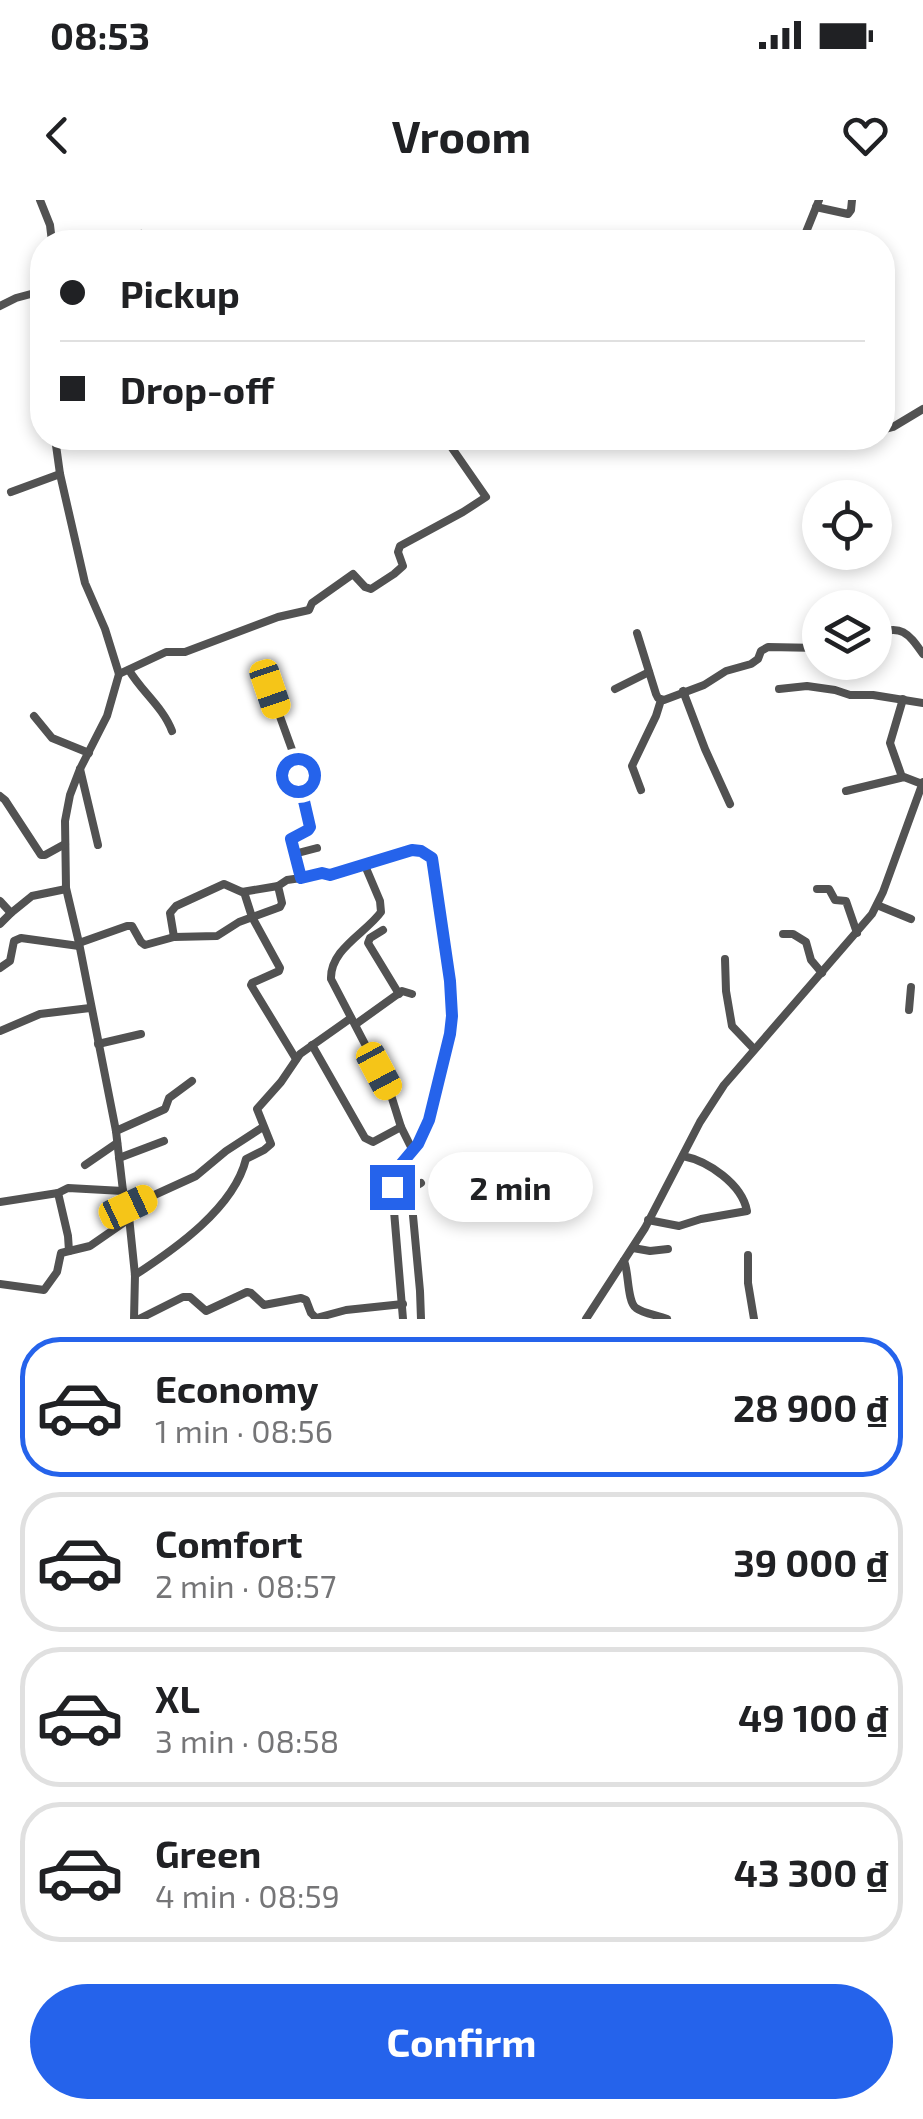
<!DOCTYPE html>
<html lang="en">
<head>
<meta charset="utf-8">
<style>
  body { margin:0; font-family:"Exo 2",sans-serif; background:#f2f2f2; color:#202124; height:100vh; display:flex; flex-direction:column; font-size:38px; white-space:nowrap }
  * { box-sizing:border-box; margin:0 }
  p { font-size:32px; color:#757577 }
  .icon { flex:none; width:55px; height:55px; fill:none; stroke:currentColor; stroke-width:2; stroke-linecap:round; stroke-linejoin:round }
  .map { position:relative; height:1119px; overflow:hidden }
  .details { display:flex; flex-direction:column; background:#fff; flex:1 }
  .details>* { flex:none }
  .banner { position:absolute; left:30px; top:30px; width:865px; height:220px; border-radius:40px; box-shadow:0 5px 15px #0003; display:grid; align-content:center; height:220px; padding:0 30px; background:#fff }
  .tools { position:absolute; left:802px; top:280px; display:grid; gap:20px }
  .tools a { display:grid; place-items:center; width:90px; height:90px; border-radius:50%; background:#fff; box-shadow:0 5px 15px #0003; font-size:50px }
  .end { position:absolute; width:45px; height:45px; margin:-22px; border:12px solid #2563eb; background:#fff; box-shadow:0 0 0 5px #fff }
  .from { border-radius:50% }
  .bubble { position:absolute; height:70px; border-radius:35px; background:#fff; box-shadow:0 5px 15px #0003; font-size:32px; font-weight:700; line-height:70px; text-align:center }
  .car { position:absolute; width:30px; height:60px; margin:-30px -15px; border-radius:12px; box-shadow:0 0 8px 2px #0007; background:linear-gradient(#f5c518 24%,#345 0 40%,#f5c518 0 76%,#345 0 86%,#f5c518 0) }
  .banner b { display:flex; align-items:center; gap:35px; height:95px; font-size:38px }
  .banner b+b { border-top:2px solid #e0e0e0 }
  .banner i { width:25px; height:25px; background:#202124 }
  ul { padding:18px 0 0; list-style:none }
  li { display:flex; align-items:center; gap:30px; height:140px; margin:0 20px 15px; padding:0 10px; border:5px solid #e0e0e0; border-radius:40px }
  li div { flex:1 }
  li b { display:block; font-size:38px }
  li em { font-style:normal; font-weight:700 }
  li.selected { border-color:#2563eb }
  li>.icon { width:90px; height:90px; stroke-width:1.5 }
  .button { display:flex; gap:20px; margin-top:auto; padding:20px 30px }
  .button a { flex:1; height:115px; border-radius:60px; background:#2563eb; color:#fff; font-size:40px; font-weight:700; line-height:115px; text-align:center }
  .status { display:flex; justify-content:space-between; align-items:center; height:70px; padding:0 50px; background:#fff; direction:ltr }
  .status svg { height:28px; fill:currentColor }
  header { display:flex; justify-content:space-between; align-items:center; height:130px; padding:0 30px; background:#fff; font-size:45px; font-weight:700 }
  .map>svg:first-child { display:block }
  .lines { fill:none; stroke-linecap:round; stroke-linejoin:round }
  .minor { stroke:#525252; stroke-width:8 }
  .route { stroke:#2563eb; stroke-width:12 }
</style>
</head>
<body>
<div class="status"><b>08:53</b><svg viewBox="0 0 49 12"><path d="M0 12V9h3v3zM5 12V6h3v6zM10 12V3h3v9zM15 12V0h3v12zM26 1h20v11H26zM47 4h2v5h-2z"/></svg></div>
<header><svg class="icon" aria-label="back" viewBox="0 0 24 24"><path d="M15 5l-7 7 7 7"/></svg>Vroom<svg class="icon" aria-label="heart" viewBox="0 0 24 24"><path d="M12 20l-8-8c-3-5 5-10 8-4 3-6 11-1 8 4z"/></svg></header>
<div class="map">
<svg width="923" height="1119" viewBox="0 0 923 1119">
  <rect width="100%" height="100%" fill="#fff"/>
  <g class="lines">
    <g class="minor">
      <path d="M40,0L50,25L52,42"/>
      <path d="M816,7L848,14L851,10L852,0"/>
      <path d="M127,42L141,34"/>
      <path d="M802,42L819,0"/>
      <path d="M0,106L16,98L42,91"/>
      <path d="M882,230L893,227L923,209"/>
      <path d="M55,238L60,274L85,383L105,429L119,474L107,516L80,569L70,595L65,621L66,688L79,743L116,931L123,991L128,1007L135,1075L134,1119"/>
      <path d="M11,292L60,274"/>
      <path d="M637,433L656,494L658,498L664,500L704,485L726,471L751,464L758,459L761,451L768,447L820,448"/>
      <path d="M875,434C902,424 908,433 923,454"/>
      <path d="M129,470C141,491 163,507 172,531"/>
      <path d="M119,474L166,452H185L278,417L309,410L312,403L353,374L365,387L371,389L394,374L403,366L398,352L400,346L463,312L486,297L445,238"/>
      <path d="M270,489L299,569L298,580L310,627L308,631L291,639L294,654"/>
      <path d="M615,489L649,472"/>
      <path d="M779,489L807,486L835,490L850,495H873L923,503"/>
      <path d="M683,491L705,549L730,604"/>
      <path d="M34,516L52,538L89,553"/>
      <path d="M80,569L98,645"/>
      <path d="M902,577L890,543L903,499"/>
      <path d="M641,590L632,566L656,516L661,500"/>
      <path d="M846,591L904,577L922,584"/>
      <path d="M0,596L5,600L41,655H45L65,644"/>
      <path d="M366,668L380,701L381,712C366,733 330,749 331,779L390,892L401,927L413,951"/>
      <path d="M301,678L322,673L330,675L412,649L421,651L432,658L450,781L452,817L451,834L429,920L418,944L397,969L392,987L403,1119"/>
      <path d="M817,689H829L835,700L846,701L857,733"/>
      <path d="M244,692L252,717L280,768L279,771L252,783L251,785L296,859"/>
      <path d="M0,701L11,713L32,696L66,689"/>
      <path d="M877,705L911,719"/>
      <path d="M0,724L11,713"/>
      <path d="M383,730L370,738L368,743L399,794"/>
      <path d="M783,734H793L806,742L811,760L822,773"/>
      <path d="M174,737L170,713L176,706L224,684L242,692L278,686"/>
      <path d="M79,743L127,726H132L141,742L145,745L174,737L217,736L239,722L280,707L282,703L278,686L287,680L301,678L294,654L317,648"/>
      <path d="M725,759L726,791L732,826L754,849"/>
      <path d="M0,768L10,761L14,741L21,738L79,746"/>
      <path d="M909,810L911,787"/>
      <path d="M356,824L402,791L412,794"/>
      <path d="M0,831L40,814L90,808"/>
      <path d="M98,844L141,834"/>
      <path d="M312,845L365,938L373,942L401,927"/>
      <path d="M116,931L165,909L169,898L192,881"/>
      <path d="M119,958L164,941"/>
      <path d="M85,965L117,943"/>
      <path d="M58,993L68,1036L69,1051"/>
      <path d="M0,1002L58,993L68,988L123,991"/>
      <path d="M128,1007L196,976L226,951L263,927"/>
      <path d="M648,1020L679,1026L701,1019L747,1011C742,984 708,961 683,956"/>
      <path d="M633,1048L650,1051L668,1049"/>
      <path d="M748,1055V1083L754,1119"/>
      <path d="M624,1061C629,1072 627,1102 636,1108C644,1114 658,1115 667,1119"/>
      <path d="M135,1075C175,1049 234,1008 246,959L264,950L271,944L257,909L281,882L300,854L351,818"/>
      <path d="M0,1084L44,1090L57,1072L61,1053L90,1046L129,1019"/>
      <path d="M139,1119L183,1097H190L206,1111L247,1092L251,1093L264,1105L301,1098L306,1100L311,1113L316,1118L346,1110L403,1104"/>
      <path d="M421,1119L420,1091L411,994L414,987L421,983"/>
      <path d="M586,1119L645,1028L700,922L724,885L872,714L883,692L923,582"/>
    </g>
  </g>
  <g class="lines">
    <path class="route" d="M298,575L310,627L308,630L291,639L301,678L322,673L330,675L412,650L421,651L432,658L450,781L452,816L450,834L429,920L418,944L397,969L392,987"/>
  </g>
</svg>
<div class="tools">
<a><svg class="icon" aria-label="locate" viewBox="0 0 24 24"><circle cx="12" cy="12" r="6"/><path d="M12 2v4M12 18v4M2 12h4M18 12h4"/></svg></a>
<a><svg class="icon" aria-label="layers" viewBox="0 0 24 24"><path d="M12 4l9 5-9 5-9-5zM3 14l9 5 9-5"/></svg></a>
</div>
<i class="end from" style="left:298px;top:575px"></i>
<i class="end" style="left:392px;top:987px"></i>
<div class="bubble" style="left:428px;top:952px;width:165px">2 min</div>
<i class="car" style="left:270px;top:489px;rotate:161deg"></i>
<i class="car" style="left:379px;top:871px;rotate:152deg"></i>
<i class="car" style="left:128px;top:1007px;rotate:65deg"></i>
<div class="banner">
<b><i class="from"></i>Pickup</b>
<b><i></i>Drop-off</b>
</div>
</div>
<section class="details">
<ul>
<li class="selected"><svg class="icon" aria-label="car" viewBox="0 0 24 24"><path d="M5 17H2v-5l4-1 3-4h7l3 4 3 1v5h-3M9 17h6M6 11h13"/><circle cx="7" cy="17" r="2"/><circle cx="17" cy="17" r="2"/></svg><div><b>Economy</b><p>1 min · 08:56</p></div><em>28 900 ₫</em></li>
<li><svg class="icon" aria-label="car" viewBox="0 0 24 24"><path d="M5 17H2v-5l4-1 3-4h7l3 4 3 1v5h-3M9 17h6M6 11h13"/><circle cx="7" cy="17" r="2"/><circle cx="17" cy="17" r="2"/></svg><div><b>Comfort</b><p>2 min · 08:57</p></div><em>39 000 ₫</em></li>
<li><svg class="icon" aria-label="car" viewBox="0 0 24 24"><path d="M5 17H2v-5l4-1 3-4h7l3 4 3 1v5h-3M9 17h6M6 11h13"/><circle cx="7" cy="17" r="2"/><circle cx="17" cy="17" r="2"/></svg><div><b>XL</b><p>3 min · 08:58</p></div><em>49 100 ₫</em></li>
<li><svg class="icon" aria-label="car" viewBox="0 0 24 24"><path d="M5 17H2v-5l4-1 3-4h7l3 4 3 1v5h-3M9 17h6M6 11h13"/><circle cx="7" cy="17" r="2"/><circle cx="17" cy="17" r="2"/></svg><div><b>Green</b><p>4 min · 08:59</p></div><em>43 300 ₫</em></li>
</ul>
<div class="button"><a>Confirm</a></div>
</section>
</body>
</html>
